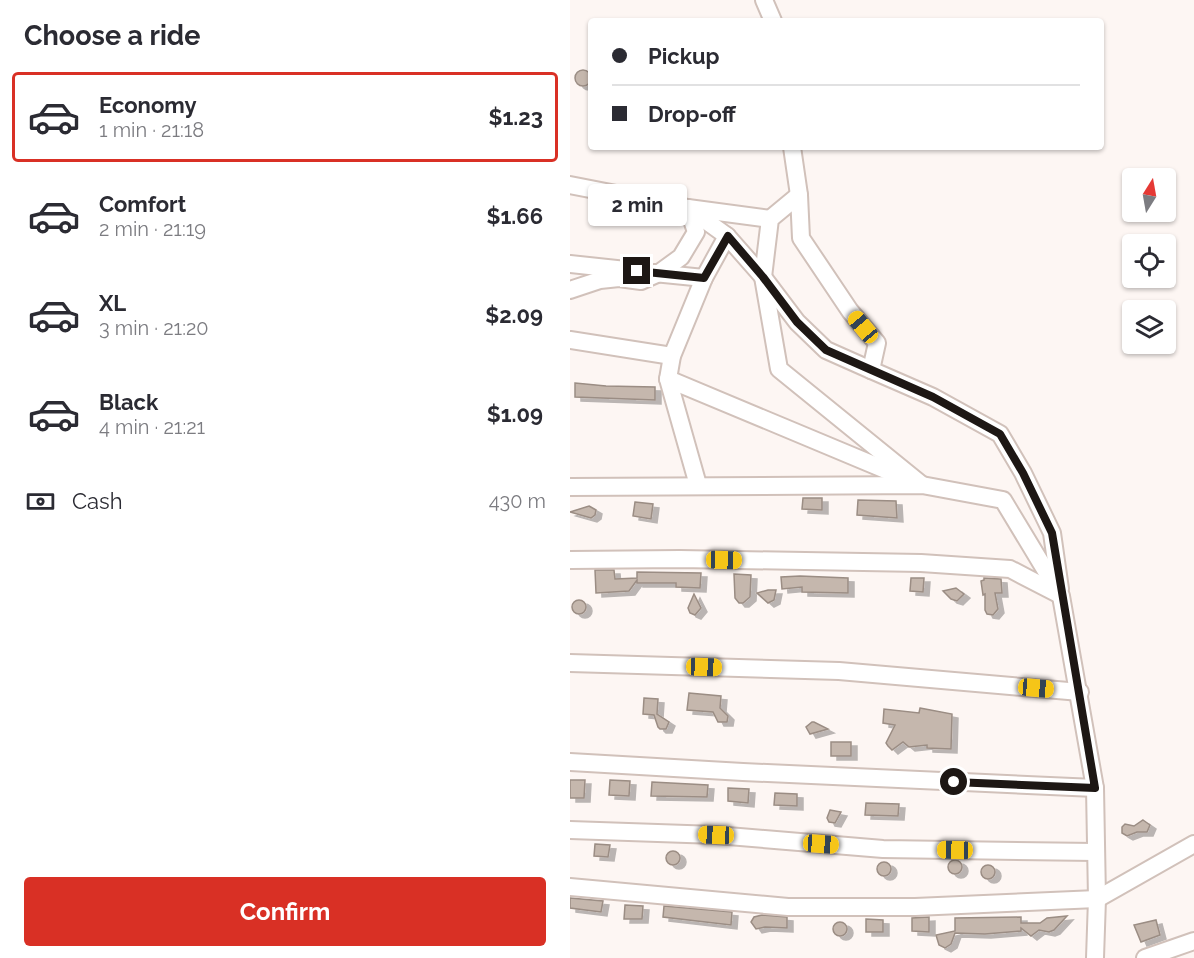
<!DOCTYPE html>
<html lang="en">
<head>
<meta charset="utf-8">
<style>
  body { margin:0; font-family:Raleway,sans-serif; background:#f7f7f7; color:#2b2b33; height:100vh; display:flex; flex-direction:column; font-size:22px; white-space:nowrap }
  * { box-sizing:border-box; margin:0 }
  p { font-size:20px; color:#7c7c81 }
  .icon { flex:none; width:33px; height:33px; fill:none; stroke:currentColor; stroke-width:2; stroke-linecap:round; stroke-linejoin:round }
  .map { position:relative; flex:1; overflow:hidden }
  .sheet { display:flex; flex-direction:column; background:#fff; width:570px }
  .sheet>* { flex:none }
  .banner { position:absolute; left:18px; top:18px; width:516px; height:132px; border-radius:6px; box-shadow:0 2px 4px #0004; display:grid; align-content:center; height:132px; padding:0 24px; background:#fff }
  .needle { width:39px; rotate:11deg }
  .fabs { position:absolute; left:552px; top:168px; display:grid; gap:12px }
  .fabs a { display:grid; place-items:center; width:54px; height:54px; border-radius:6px; background:#fff; box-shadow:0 2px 4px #0004; font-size:30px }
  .end { position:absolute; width:27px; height:27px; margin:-14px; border:8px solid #1d1714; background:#fff; box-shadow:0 0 0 3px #fff }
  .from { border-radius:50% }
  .bubble { position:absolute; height:42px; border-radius:6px; background:#fff; box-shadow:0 2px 4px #0004; font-size:20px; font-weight:700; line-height:42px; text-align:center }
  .car { position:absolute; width:18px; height:36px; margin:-18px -9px; border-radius:8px; box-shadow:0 0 4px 2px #0007; background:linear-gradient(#f5c518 24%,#345 0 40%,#f5c518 0 76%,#345 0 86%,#f5c518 0) }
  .banner b { display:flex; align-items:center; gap:21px; height:57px; font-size:22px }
  .banner b+b { border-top:2px solid #e1e1e2 }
  .banner i { width:15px; height:15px; background:#2b2b33 }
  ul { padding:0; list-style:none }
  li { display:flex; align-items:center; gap:18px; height:90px; margin:0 12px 9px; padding:0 12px; border:3px solid transparent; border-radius:6px }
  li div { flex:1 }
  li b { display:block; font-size:22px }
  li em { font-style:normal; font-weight:700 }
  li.selected { border-color:#d93025 }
  li>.icon { width:54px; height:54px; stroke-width:1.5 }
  h2 { padding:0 24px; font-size:27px; line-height:72px }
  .pay { display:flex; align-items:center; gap:15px; height:66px; padding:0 24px; font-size:22px }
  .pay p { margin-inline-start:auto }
  .button { display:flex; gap:12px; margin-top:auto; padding:12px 24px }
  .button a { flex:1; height:69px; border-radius:6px; background:#d93025; color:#fff; font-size:24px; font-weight:700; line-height:69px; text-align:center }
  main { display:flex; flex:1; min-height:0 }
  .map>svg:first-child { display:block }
  .building { fill:#c5b7ad; stroke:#9b8d84; stroke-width:1.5; filter:url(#shadow) }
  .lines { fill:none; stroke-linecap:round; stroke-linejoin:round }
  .street-casing { stroke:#d1c1ba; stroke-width:20 }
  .street { stroke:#fff; stroke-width:16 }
  .route { stroke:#1d1714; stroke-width:8 }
</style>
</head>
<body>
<main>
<section class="sheet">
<h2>Choose a ride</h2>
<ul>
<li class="selected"><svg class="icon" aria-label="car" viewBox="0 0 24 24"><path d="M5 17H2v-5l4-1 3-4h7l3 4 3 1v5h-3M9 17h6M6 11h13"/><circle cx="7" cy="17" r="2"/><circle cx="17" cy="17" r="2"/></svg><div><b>Economy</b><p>1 min · 21:18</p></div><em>$1.23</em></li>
<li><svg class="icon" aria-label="car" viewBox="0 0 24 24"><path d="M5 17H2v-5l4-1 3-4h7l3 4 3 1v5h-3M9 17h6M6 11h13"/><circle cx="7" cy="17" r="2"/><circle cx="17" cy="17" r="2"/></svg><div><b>Comfort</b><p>2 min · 21:19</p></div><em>$1.66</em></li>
<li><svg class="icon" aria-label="car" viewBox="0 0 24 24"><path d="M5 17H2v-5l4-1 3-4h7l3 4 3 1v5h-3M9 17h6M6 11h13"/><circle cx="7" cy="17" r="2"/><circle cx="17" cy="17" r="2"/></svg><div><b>XL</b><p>3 min · 21:20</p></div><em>$2.09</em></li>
<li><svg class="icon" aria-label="car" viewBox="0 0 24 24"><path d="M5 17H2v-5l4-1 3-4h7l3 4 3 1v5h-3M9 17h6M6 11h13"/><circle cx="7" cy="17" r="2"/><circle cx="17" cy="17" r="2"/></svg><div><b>Black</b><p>4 min · 21:21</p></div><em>$1.09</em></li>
</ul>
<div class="pay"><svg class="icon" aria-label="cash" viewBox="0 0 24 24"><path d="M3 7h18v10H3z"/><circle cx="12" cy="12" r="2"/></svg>Cash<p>430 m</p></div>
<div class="button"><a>Confirm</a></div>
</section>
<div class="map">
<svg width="624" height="958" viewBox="0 0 624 958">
  <defs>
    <filter id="shadow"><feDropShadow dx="6" dy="4" stdDeviation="0" flood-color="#0004"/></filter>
  </defs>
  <rect width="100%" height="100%" fill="#fdf6f3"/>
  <g class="building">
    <circle cx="13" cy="78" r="8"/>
    <path d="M5,383L36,386L85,387V400L5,397Z"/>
    <path d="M233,498H252V510L232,509Z"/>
    <path d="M288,500L326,501L327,518L287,515Z"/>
    <path d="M65,502L83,504L81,519L63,516Z"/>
    <path d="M19,506L26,510L25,515L21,518L0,512Z"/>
    <path d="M25,570H44L45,579L67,578V572L131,573L130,588L106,587V583H67V580L59,591L26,593Z"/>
    <path d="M164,574L181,575L180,597L173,603H169L165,598Z"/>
    <path d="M230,576L278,578V593L232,592V587L212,589L211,577Z"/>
    <path d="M341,578H354L353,592L340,591Z"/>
    <path d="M414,578L431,579L432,593H425L428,609L423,615L417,614L415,610V594L413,595L411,581L414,580Z"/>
    <path d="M386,588L394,594L387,601L381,599L373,591Z"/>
    <path d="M198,590H206L204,600L198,603L187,593Z"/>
    <path d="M124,594L131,608L125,615L120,613L118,608Z"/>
    <circle cx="9" cy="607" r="7"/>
    <path d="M119,693L151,696L150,708L158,716L157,722H148L143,712L117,710Z"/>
    <path d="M74,698L88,699L87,714L99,722L96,729H90L88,727L84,715L73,714Z"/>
    <path d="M350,708L382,714L381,749L357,748V745L339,747L333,742L322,750L318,746L316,743L325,725L313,723L314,709L349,713Z"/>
    <path d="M242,722H244L258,729L240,734L236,727Z"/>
    <rect x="261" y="742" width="20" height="14"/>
    <path d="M0,780H15L14,798H0Z"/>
    <path d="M40,780L60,781L59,796L39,795Z"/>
    <path d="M82,782L138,785L137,797L81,796Z"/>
    <path d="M158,788L179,789L178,803L158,801Z"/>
    <path d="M205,793L227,794V806L204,805Z"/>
    <path d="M296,803L329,804L328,816L295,815Z"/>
    <path d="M260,810L271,812L265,823L259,822L257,818Z"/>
    <path d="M573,820L580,825L577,832H567L557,836L552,833V827L555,824L564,826Z"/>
    <path d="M25,844L40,845L38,857L24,856Z"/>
    <circle cx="103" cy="858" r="7"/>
    <circle cx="385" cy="867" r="7"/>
    <circle cx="314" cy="869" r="7"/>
    <circle cx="418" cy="872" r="7"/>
    <path d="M0,898L33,901L31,912L0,908Z"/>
    <path d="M55,905L73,906L72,919H54Z"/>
    <path d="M94,906L162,912L161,925L93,917Z"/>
    <path d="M192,915L217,917V928L195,927L186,929L181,922L184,917Z"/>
    <path d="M497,916L484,930L479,932L469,930L461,936L451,928V931L415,934L385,933L381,944L375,948L369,945L366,935L385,931V918L451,917V923H470L477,918Z"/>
    <path d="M359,917V932L342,931V918Z"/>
    <path d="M296,919L313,920V932H296Z"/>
    <path d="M586,920L590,935L571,942L564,925Z"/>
    <circle cx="270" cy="929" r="7"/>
  </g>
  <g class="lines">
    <g class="street-casing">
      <g id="street">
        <path d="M194,0L203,21"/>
        <path d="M222,147L229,195L231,238L280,311L307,343L301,370L363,397L430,434L453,473L482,533L490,589"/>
        <path d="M0,185L118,208L157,236L193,277L227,322L256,350L301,370"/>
        <path d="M229,195L200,219L193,277L209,369L352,485"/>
        <path d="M0,264L56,270"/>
        <path d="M84,273L134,278"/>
        <path d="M0,290L30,280L49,278L71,281L89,273L111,257L126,232L118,208L200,219"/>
        <path d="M0,340L102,356"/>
        <path d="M98,379L335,478"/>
        <path d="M128,485L98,379L102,356L134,278L157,236"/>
        <path d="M0,487L352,485L433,500L491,596L525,788L527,899L525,958"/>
        <path d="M0,560L110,559L351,563L440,569L490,595"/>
        <path d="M0,663L269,671L510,692"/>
        <path d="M0,762L173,772L525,788"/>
        <path d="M0,830L146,835L313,849L525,852"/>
        <path d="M0,887L218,907H345L527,899L624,844"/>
        <path d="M575,958L624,941"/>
      </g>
    </g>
    <use href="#street" class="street"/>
  </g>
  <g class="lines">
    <path class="route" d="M67,271L134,278L158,236L193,277L227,322L256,350L363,397L430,434L453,473L482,533L525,788L384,782"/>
  </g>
</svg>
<div class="fabs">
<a><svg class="needle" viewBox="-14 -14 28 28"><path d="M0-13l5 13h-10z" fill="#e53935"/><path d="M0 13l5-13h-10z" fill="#7c7c81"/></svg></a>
<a><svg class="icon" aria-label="locate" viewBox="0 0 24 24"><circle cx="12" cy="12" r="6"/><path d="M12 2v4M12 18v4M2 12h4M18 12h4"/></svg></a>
<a><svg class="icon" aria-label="layers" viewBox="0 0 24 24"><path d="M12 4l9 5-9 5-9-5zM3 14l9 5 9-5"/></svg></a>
</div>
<i class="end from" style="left:384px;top:782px"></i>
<i class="end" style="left:67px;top:271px"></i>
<div class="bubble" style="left:18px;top:184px;width:99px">2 min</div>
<i class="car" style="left:293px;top:327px;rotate:320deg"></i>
<i class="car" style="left:154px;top:560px;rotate:91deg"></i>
<i class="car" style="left:134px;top:667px;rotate:92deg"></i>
<i class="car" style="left:466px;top:688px;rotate:95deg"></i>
<i class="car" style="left:146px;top:835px;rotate:272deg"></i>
<i class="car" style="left:251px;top:844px;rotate:94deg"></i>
<i class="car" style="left:385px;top:850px;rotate:271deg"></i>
<div class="banner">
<b><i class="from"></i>Pickup</b>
<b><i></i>Drop-off</b>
</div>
</div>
</main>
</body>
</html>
